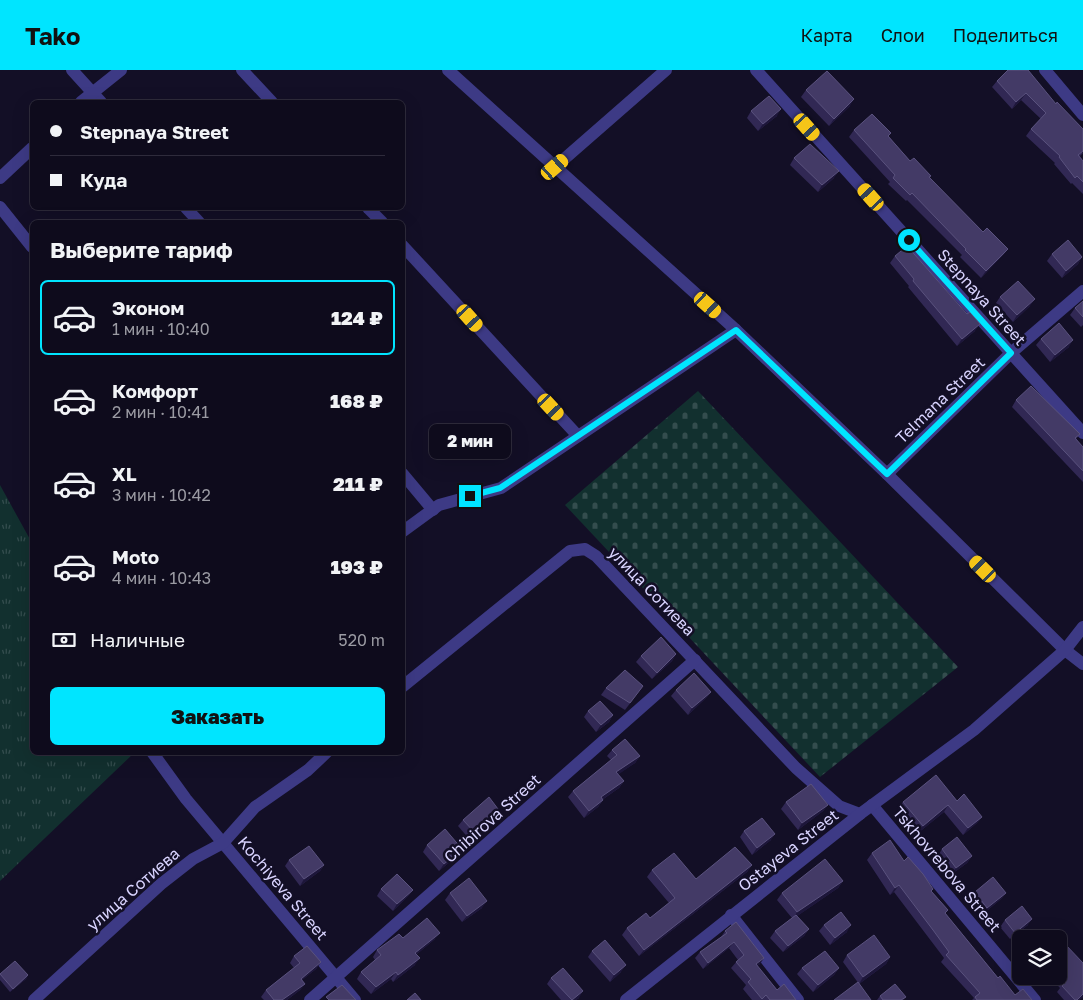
<!DOCTYPE html>
<html lang="ru">
<head>
<meta charset="utf-8">
<style>
  body { margin:0; font-family:"Golos Text",sans-serif; background:#1c1929; color:#f1f3f6; height:100vh; display:flex; flex-direction:column; font-size:19px; white-space:nowrap }
  * { box-sizing:border-box; margin:0 }
  p { font-size:16px; color:#9b9ba3 }
  .icon { flex:none; width:28px; height:28px; fill:none; stroke:currentColor; stroke-width:2; stroke-linecap:round; stroke-linejoin:round }
  .map { position:relative; flex:1; overflow:hidden }
  .side { position:absolute; left:30px; top:150px; width:375px; height:535px; display:flex; flex-direction:column; background:#0e0b1c; border-radius:8px; box-shadow:0 5px 20px #0002,0 0 0 1px #2e2b3b }
  .side>* { flex:none }
  .banner { position:absolute; left:30px; top:30px; width:375px; height:110px; border-radius:8px; box-shadow:0 5px 20px #0002,0 0 0 1px #2e2b3b; display:grid; align-content:center; height:110px; padding:0 20px; background:#0e0b1c }
  .fabs { position:absolute; left:1012px; top:860px; display:grid; gap:10px }
  .fabs a { display:grid; place-items:center; width:55px; height:55px; border-radius:8px; background:#0e0b1c; box-shadow:0 5px 20px #0002,0 0 0 1px #2e2b3b; font-size:25px }
  .end { position:absolute; width:22px; height:22px; margin:-11px; border:6px solid #00e5ff; background:#111; box-shadow:0 0 0 2px #111 }
  .from { border-radius:50% }
  .bubble { position:absolute; height:35px; border-radius:8px; background:#0e0b1c; box-shadow:0 5px 20px #0002,0 0 0 1px #2e2b3b; font-size:16px; font-weight:800; line-height:35px; text-align:center }
  .car { position:absolute; width:15px; height:30px; margin:-15px -8px; border-radius:6px; box-shadow:0 0 4px 1px #0007; background:linear-gradient(#f5c518 24%,#345 0 40%,#f5c518 0 76%,#345 0 86%,#f5c518 0) }
  .banner b { display:flex; align-items:center; gap:18px; height:48px; font-size:19px }
  .banner b+b { border-top:1px solid #2e2b3b }
  .banner i { width:12px; height:12px; background:#f1f3f6 }
  ul { padding:0; list-style:none }
  li { display:flex; align-items:center; gap:15px; height:75px; margin:0 10px 8px; padding:0 10px; border:2px solid transparent; border-radius:8px }
  li div { flex:1 }
  li b { display:block; font-size:19px }
  li em { font-style:normal; font-weight:800 }
  li.selected { border-color:#00e5ff }
  li>.icon { width:45px; height:45px; stroke-width:1.5 }
  h2 { padding:0 20px; font-size:22px; line-height:60px }
  .pay { display:flex; align-items:center; gap:12px; height:55px; padding:0 20px; font-size:19px }
  .pay p { margin-inline-start:auto }
  .action { display:flex; gap:10px; margin-top:auto; padding:10px 20px }
  .action a { flex:1; height:58px; border-radius:8px; background:#00e5ff; color:#111; font-size:20px; font-weight:800; line-height:58px; text-align:center }
  header { display:flex; align-items:center; gap:30px; box-sizing:border-box; height:70px; padding:0 25px; background:#00e5ff; color:#111 }
  header strong { font-size:24px }
  nav { display:flex; gap:28px; margin-inline-start:auto; font-size:18px }
  .map>svg:first-child { display:block }
  .grass { fill:url(#grass-tufts) }
  .cemetery { fill:url(#cemetery-stones) }
  .lines { fill:none; stroke-linecap:round; stroke-linejoin:round }
  .minor { stroke:#3d3a85; stroke-width:12 }
  .wall { fill:#312854 }
  .shaded-wall { fill:#1d163a }
  .building { fill:#433a66; stroke:#5a527e }
  .route { stroke:#00e5ff; stroke-width:6 }
  .labels { text-anchor:middle; dominant-baseline:central; stroke-width:5; stroke-linejoin:round; paint-order:stroke }
  .street-label { font-size:16px; fill:#d9d4ff; stroke:#130f26 }
</style>
</head>
<body>
<header>
<strong>Tako</strong>
<nav><a>Карта</a><a>Слои</a><a>Поделиться</a></nav>
</header>
<div class="map">
<svg width="1083" height="930" viewBox="0 0 1083 930">
  <defs>
    <pattern id="grass-tufts" width="24" height="20" patternUnits="userSpaceOnUse" patternTransform="scale(1.25)"><rect width="24" height="20" fill="#12302f"/><path d="M3 7l-1-3M5 7V3M7 7l1-3M15 17l-1-3M17 17v-4M19 17l1-3" fill="none" stroke="#344d4e"/></pattern>
    <pattern id="cemetery-stones" width="16" height="16" patternUnits="userSpaceOnUse" patternTransform="scale(1.25)"><rect width="16" height="16" fill="#12302f"/><path d="M2 7V4a2 2 0 0 1 4 0v3zM10 15v-3a2 2 0 0 1 4 0v3z" fill="#344d4e"/></pattern>
  </defs>
  <rect width="100%" height="100%" fill="#130f26"/>
  <path class="grass" d="M0,415L32,473V682L134,683L0,811Z"/>
  <path class="cemetery" d="M698,321L958,597L820,707L565,435Z"/>
  <g class="lines">
    <g class="minor">
      <path d="M72,0L101,32"/>
      <path d="M242,0L272,32"/>
      <path d="M448,0L736,260L887,404L1065,580L1083,594"/>
      <path d="M756,0L1083,363"/>
      <path d="M1045,0L1083,45"/>
      <path d="M81,32L121,0"/>
      <path d="M555,97L666,0"/>
      <path d="M0,108L32,78"/>
      <path d="M0,137L32,177"/>
      <path d="M186,138L199,152"/>
      <path d="M368,138L382,152"/>
      <path d="M402,175L578,366"/>
      <path d="M402,403L433,440"/>
      <path d="M887,404L1011,283L1083,221"/>
      <path d="M402,462L439,435L501,418L736,260"/>
      <path d="M402,617L570,481L585,479L596,486L796,698L839,736L860,744"/>
      <path d="M152,682L186,729L355,930"/>
      <path d="M872,735L1035,930"/>
      <path d="M731,845L798,930"/>
      <path d="M34,930L161,814L193,789L223,773L255,737L308,700L327,682"/>
      <path d="M310,930L695,590"/>
      <path d="M626,930L860,744L974,660L1065,580L1083,557"/>
    </g>
  </g>
  <g class="wall">
    <path d="M1008,0L1083,83L1080,86L1083,91V124L1072,113L1071,114L1054,94L1055,93L1026,66L1031,59L1041,49L1021,30L1012,39L992,17L997,11Z"/>
    <path d="M806,20L850,36L829,56L801,27Z"/>
    <path d="M751,41L777,46L758,61L747,48Z"/>
    <path d="M854,60L888,66L910,91L929,108L983,162L1008,179L1003,185L981,208L960,187L962,185L907,130L906,131L888,114L890,112L849,67Z"/>
    <path d="M794,88L834,108L818,122L790,95Z"/>
    <path d="M1052,184L1082,187L1078,194L1062,208L1047,191Z"/>
    <path d="M895,186L967,244L975,261L957,276L908,217L909,216L890,193Z"/>
    <path d="M1000,227L1030,236L1013,252L996,233Z"/>
    <path d="M1083,231V255L1081,257L1070,245L1075,238Z"/>
    <path d="M1041,269L1069,277L1050,292L1036,275Z"/>
    <path d="M1016,330L1080,364L1076,369L1083,377V412L1012,337Z"/>
    <path d="M676,584L672,591L652,609L636,592L641,586Z"/>
    <path d="M643,616L625,640L601,625L606,618Z"/>
    <path d="M676,620L711,622L706,628L688,645L671,626Z"/>
    <path d="M588,641L613,645L609,652L596,662L584,647Z"/>
    <path d="M612,680L640,686L635,693L618,704L624,711L619,718L602,730H603L598,737L584,748L568,727L573,721L611,690L607,686Z"/>
    <path d="M957,731L982,747L977,753L963,765L944,742L918,763L898,738L903,732Z"/>
    <path d="M786,732L828,735L823,741L798,760L781,739Z"/>
    <path d="M501,743L496,750L471,771L458,756L463,750Z"/>
    <path d="M744,761L771,770L752,785L740,767Z"/>
    <path d="M427,775L458,785L439,801L423,782Z"/>
    <path d="M942,779L972,786L967,793L952,804L938,786Z"/>
    <path d="M872,783L904,791L948,840L945,843L998,908L1015,925L1032,930H972L974,928L941,892L944,888L894,822L890,825L867,790Z"/>
    <path d="M289,790L324,795L320,801L300,816L285,796Z"/>
    <path d="M752,795L747,802L639,886L622,865L627,858L650,848L669,833L647,807L652,800L696,809Z"/>
    <path d="M843,811L838,818L797,846L809,859L804,866L783,882L770,868L775,861L792,848L777,830L782,823Z"/>
    <path d="M381,819L413,820L408,826L393,841L377,826Z"/>
    <path d="M975,822L1006,823L1001,829L983,844L970,829Z"/>
    <path d="M450,823L482,838L462,852L445,830Z"/>
    <path d="M1005,850L1028,855L1010,869L1000,857Z"/>
    <path d="M824,855L847,862L830,875L819,861Z"/>
    <path d="M725,861L760,894L757,896L777,920L796,930H752L743,919L746,915L731,898L738,890L729,878L703,899L695,888L700,882L721,867Z"/>
    <path d="M403,868L435,869L417,884L415,895L393,912L391,909L371,924L357,909L361,902L375,890L373,887L377,880Z"/>
    <path d="M592,881L621,902L610,912L588,887Z"/>
    <path d="M1059,881L1083,893V927L1079,930H1064L1057,922L1060,918L1049,906H1059Z"/>
    <path d="M847,885L890,887L886,894L859,914L843,892Z"/>
    <path d="M294,886L321,892L316,899L302,910L305,914L300,920L287,930H264L261,927L266,920L294,898L290,893Z"/>
    <path d="M802,898H839L834,905L813,922L797,904Z"/>
    <path d="M0,904L28,905L26,909L10,922L0,910Z"/>
    <path d="M551,908L579,928L576,930H561L547,914Z"/>
    <path d="M880,926L906,927L903,930H877Z"/>
  </g>
  <g class="shaded-wall">
    <path d="M1026,23L1021,30L1012,39L1016,32Z"/>
    <path d="M854,29L850,36L829,56L834,49Z"/>
    <path d="M781,39L777,46L758,61L763,54Z"/>
    <path d="M839,101L834,108L818,122L822,115Z"/>
    <path d="M1008,179L1003,185L981,208L986,201Z"/>
    <path d="M1082,187L1078,194L1062,208L1066,201Z"/>
    <path d="M1035,229L1030,236L1013,252L1017,245Z"/>
    <path d="M980,254L975,261L957,276L962,269Z"/>
    <path d="M1073,270L1069,277L1050,292L1055,285Z"/>
    <path d="M676,584L672,591L652,609L657,603Z"/>
    <path d="M711,622L706,628L688,645L692,638Z"/>
    <path d="M613,645L609,652L596,662L601,655Z"/>
    <path d="M640,686L635,693L612,709L616,702Z"/>
    <path d="M624,711L619,718L596,734L601,727Z"/>
    <path d="M603,730L598,737L584,748L589,741Z"/>
    <path d="M828,735L823,741L798,760L802,753Z"/>
    <path d="M948,735L944,742L918,763L923,756Z"/>
    <path d="M501,743L496,750L471,771L476,764Z"/>
    <path d="M982,747L977,753L963,765L968,758Z"/>
    <path d="M775,764L771,770L752,785L757,778Z"/>
    <path d="M462,779L458,785L439,801L444,794Z"/>
    <path d="M972,786L967,793L952,804L956,798Z"/>
    <path d="M324,795L320,801L300,816L304,809Z"/>
    <path d="M752,795L747,802L639,886L644,880Z"/>
    <path d="M843,811L838,818L793,849L797,842Z"/>
    <path d="M899,815L894,822L890,825L895,818Z"/>
    <path d="M413,820L408,826L393,841L397,834Z"/>
    <path d="M1006,823L1001,829L983,844L987,838Z"/>
    <path d="M487,831L482,838L462,852L467,846Z"/>
    <path d="M1032,849L1028,855L1010,869L1015,863Z"/>
    <path d="M851,855L847,862L830,875L835,868Z"/>
    <path d="M809,859L804,866L783,882L788,876Z"/>
    <path d="M440,863L435,869L411,889L415,883Z"/>
    <path d="M734,872L729,878L703,899L708,893Z"/>
    <path d="M890,887L886,894L859,914L863,907Z"/>
    <path d="M420,888L415,895L393,912L398,905Z"/>
    <path d="M764,888L760,894L751,901L756,894Z"/>
    <path d="M321,892L316,899L296,915L301,909Z"/>
    <path d="M626,895L621,902L610,912L614,905Z"/>
    <path d="M839,898L834,905L813,922L818,915Z"/>
    <path d="M396,902L391,909L371,924L376,917Z"/>
    <path d="M28,905L26,909L10,922L13,919Z"/>
    <path d="M305,914L300,920L287,930H282Z"/>
    <path d="M583,921L579,928L576,930H572Z"/>
    <path d="M1083,924V927L1079,930H1077Z"/>
  </g>
  <g class="building">
    <path d="M1008,0H1028L1056,34L1057,32L1083,59V81L1078,85L1083,91V112L1077,106L1075,108L1059,87L1060,86L1031,59L1046,43L1026,23L1016,32L997,11Z"/>
    <path d="M827,1L854,29L834,49L806,20Z"/>
    <path d="M769,26L781,39L763,54L751,41Z"/>
    <path d="M872,44L891,63L888,66L910,91L914,88L931,106L929,107L983,162L987,158L1008,179L986,201L965,180L966,179L912,123L910,125L893,108L895,105L854,60Z"/>
    <path d="M810,74L839,101L822,115L794,88Z"/>
    <path d="M1068,170L1082,187L1066,201L1052,184Z"/>
    <path d="M907,176L967,244L970,242L980,254L962,269L913,211L914,209L895,186Z"/>
    <path d="M1018,211L1035,229L1017,245L1000,227Z"/>
    <path d="M1083,231V247L1075,238Z"/>
    <path d="M1059,253L1073,270L1055,285L1041,269Z"/>
    <path d="M1031,316L1080,364L1075,368L1083,377V401L1016,330Z"/>
    <path d="M661,567L676,584L657,603L641,586Z"/>
    <path d="M625,600L643,616L630,633L606,618Z"/>
    <path d="M694,603L711,622L692,638L676,620Z"/>
    <path d="M600,631L613,645L601,655L588,641Z"/>
    <path d="M625,669L640,686L616,702L624,711L601,727L603,730L589,741L573,721L617,685L612,680Z"/>
    <path d="M936,705L957,731L964,724L982,747L968,758L948,735L923,756L903,732Z"/>
    <path d="M811,714L828,735L802,753L786,732Z"/>
    <path d="M489,727L501,743L476,764L463,750Z"/>
    <path d="M762,748L775,764L757,778L744,761Z"/>
    <path d="M445,759L462,779L444,794L427,775Z"/>
    <path d="M957,767L972,786L956,798L942,779Z"/>
    <path d="M890,770L904,791L908,787L923,804L933,819L931,821L948,840L945,843L998,908L1000,906L1015,925L1023,919L1032,930H977L975,927L980,923L946,885L949,882L933,860L899,815L895,818L872,783Z"/>
    <path d="M309,776L324,795L304,809L289,790Z"/>
    <path d="M735,777L752,795L644,880L627,858L646,843L650,848L675,828L652,800L674,783L696,809Z"/>
    <path d="M825,789L843,811L797,842L782,823Z"/>
    <path d="M397,804L413,820L397,834L381,819Z"/>
    <path d="M993,807L1006,823L987,838L975,822Z"/>
    <path d="M469,808L487,831L467,846L450,823Z"/>
    <path d="M1022,836L1032,849L1015,863L1005,850Z"/>
    <path d="M841,842L851,855L835,868L824,855Z"/>
    <path d="M796,845L809,859L788,876L775,861Z"/>
    <path d="M427,848L440,863L415,883L420,888L398,905L396,902L376,917L361,902L381,885L377,880L399,864L403,868Z"/>
    <path d="M736,852L764,888L756,894L777,920L784,914L796,930H770L766,925L762,929L748,912L751,909L736,892L744,885L734,872L708,893L700,882L727,863L725,861Z"/>
    <path d="M874,865L890,887L863,907L847,885Z"/>
    <path d="M605,870L626,895L614,905L592,881Z"/>
    <path d="M1065,874L1083,893V924L1077,930H1075L1062,916L1066,912L1059,905V881Z"/>
    <path d="M307,876L321,892L301,909L305,914L282,930H274L266,920L300,893L294,886Z"/>
    <path d="M825,881L839,898L818,915L802,898Z"/>
    <path d="M15,891L28,905L13,919L0,904Z"/>
    <path d="M563,898L583,921L572,930L551,908Z"/>
    <path d="M858,912L871,930H834Z"/>
    <path d="M895,914L906,927L901,930H883L880,926Z"/>
    <path d="M342,915L356,930H329L326,927Z"/>
    <path d="M415,923L421,930H407Z"/>
  </g>
  <g class="lines">
    <path class="route" d="M470,426L500,418L736,260L887,404L1011,283L909,170"/>
  </g>
  <g class="labels">
    <g class="street-label">
      <text transform="translate(982 227) rotate(48)">Stepnaya Street</text>
      <text transform="translate(940 330) rotate(-44)">Telmana Street</text>
      <text transform="translate(652 521) rotate(46)">улица Сотиева</text>
      <text transform="translate(492 748) rotate(-42)">Chibirova Street</text>
      <text transform="translate(788 780) rotate(-38)">Ostayeva Street</text>
      <text transform="translate(947 799) rotate(50)">Tskhovrebova Street</text>
      <text transform="translate(283 818) rotate(50)">Kochiyeva Street</text>
      <text transform="translate(133 819) rotate(-41)">улица Сотиева</text>
    </g>
  </g>
</svg>
<div class="fabs">
<a><svg class="icon" aria-label="layers" viewBox="0 0 24 24"><path d="M12 4l9 5-9 5-9-5zM3 14l9 5 9-5"/></svg></a>
</div>
<i class="end from" style="left:909px;top:170px"></i>
<i class="end" style="left:470px;top:426px"></i>
<div class="bubble" style="left:429px;top:354px;width:82px">2 мин</div>
<i class="car" style="left:807px;top:57px;rotate:138deg"></i>
<i class="car" style="left:555px;top:97px;rotate:49deg"></i>
<i class="car" style="left:871px;top:127px;rotate:318deg"></i>
<i class="car" style="left:708px;top:235px;rotate:132deg"></i>
<i class="car" style="left:470px;top:248px;rotate:138deg"></i>
<i class="car" style="left:551px;top:337px;rotate:137deg"></i>
<i class="car" style="left:983px;top:499px;rotate:315deg"></i>
<div class="banner">
<b><i class="from"></i>Stepnaya Street</b>
<b><i></i>Куда</b>
</div>
<section class="side">
<h2>Выберите тариф</h2>
<ul>
<li class="selected"><svg class="icon" aria-label="car" viewBox="0 0 24 24"><path d="M5 17H2v-5l4-1 3-4h7l3 4 3 1v5h-3M9 17h6M6 11h13"/><circle cx="7" cy="17" r="2"/><circle cx="17" cy="17" r="2"/></svg><div><b>Эконом</b><p>1 мин · 10:40</p></div><em>124 ₽</em></li>
<li><svg class="icon" aria-label="car" viewBox="0 0 24 24"><path d="M5 17H2v-5l4-1 3-4h7l3 4 3 1v5h-3M9 17h6M6 11h13"/><circle cx="7" cy="17" r="2"/><circle cx="17" cy="17" r="2"/></svg><div><b>Комфорт</b><p>2 мин · 10:41</p></div><em>168 ₽</em></li>
<li><svg class="icon" aria-label="car" viewBox="0 0 24 24"><path d="M5 17H2v-5l4-1 3-4h7l3 4 3 1v5h-3M9 17h6M6 11h13"/><circle cx="7" cy="17" r="2"/><circle cx="17" cy="17" r="2"/></svg><div><b>XL</b><p>3 мин · 10:42</p></div><em>211 ₽</em></li>
<li><svg class="icon" aria-label="car" viewBox="0 0 24 24"><path d="M5 17H2v-5l4-1 3-4h7l3 4 3 1v5h-3M9 17h6M6 11h13"/><circle cx="7" cy="17" r="2"/><circle cx="17" cy="17" r="2"/></svg><div><b>Moto</b><p>4 мин · 10:43</p></div><em>193 ₽</em></li>
</ul>
<div class="pay"><svg class="icon" aria-label="cash" viewBox="0 0 24 24"><path d="M3 7h18v10H3z"/><circle cx="12" cy="12" r="2"/></svg>Наличные<p>520 m</p></div>
<div class="action"><a>Заказать</a></div>
</section>
</div>
</body>
</html>
